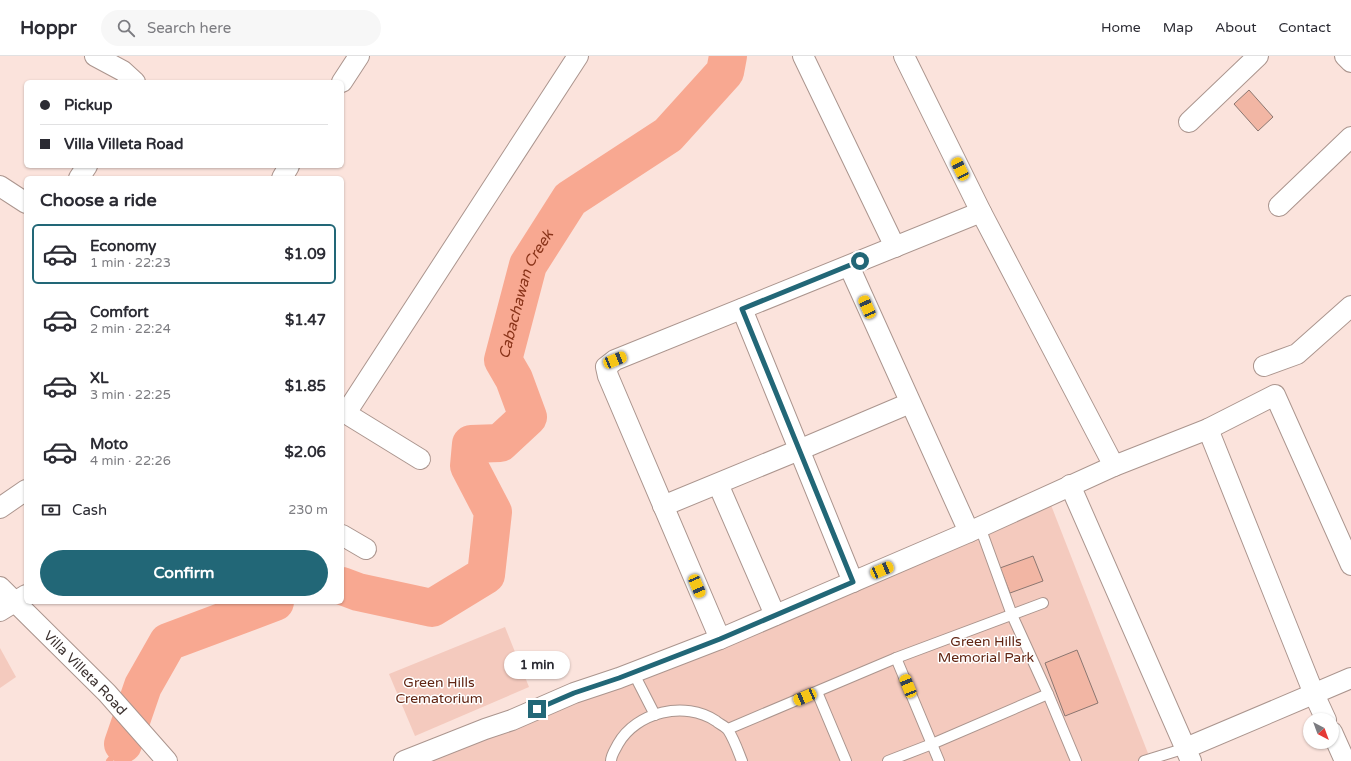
<!DOCTYPE html>
<html lang="en">
<head>
<meta charset="utf-8">
<style>
  body { margin:0; font-family:"Varela Round",sans-serif; background:#f7f7f7; color:#2b2b33; height:100vh; display:flex; flex-direction:column; font-size:15px; white-space:nowrap }
  * { box-sizing:border-box; margin:0 }
  p { font-size:13px; color:#7c7c81 }
  .icon { flex:none; width:22px; height:22px; fill:none; stroke:currentColor; stroke-width:2; stroke-linecap:round; stroke-linejoin:round }
  .map { position:relative; flex:1; overflow:hidden }
  .sheet { position:absolute; left:24px; top:120px; width:320px; height:428px; display:flex; flex-direction:column; background:#fff; border-radius:6px; box-shadow:0 1px 3px #0004 }
  .sheet>* { flex:none }
  .top-card { position:absolute; left:24px; top:24px; width:320px; height:88px; border-radius:6px; box-shadow:0 1px 3px #0004; display:grid; align-content:center; height:88px; padding:0 16px; background:#fff }
  .needle { width:26px; rotate:139deg }
  .tools { position:absolute; left:1303px; top:657px; display:grid; gap:8px }
  .tools a { display:grid; place-items:center; width:36px; height:36px; border-radius:50%; background:#fff; box-shadow:0 1px 3px #0004; font-size:20px }
  .end { position:absolute; width:18px; height:18px; margin:-9px; border:5px solid #226777; background:#fff; box-shadow:0 0 0 2px #fff }
  .from { border-radius:50% }
  .bubble { position:absolute; height:28px; border-radius:14px; background:#fff; box-shadow:0 1px 3px #0004; font-size:13px; font-weight:700; line-height:28px; text-align:center }
  .car { position:absolute; width:12px; height:24px; margin:-12px -6px; border-radius:5px; box-shadow:0 0 3px 1px #0007; background:linear-gradient(#f5c518 24%,#345 0 40%,#f5c518 0 76%,#345 0 86%,#f5c518 0) }
  .top-card b { display:flex; align-items:center; gap:14px; height:38px; font-size:15px }
  .top-card b+b { border-top:1px solid #e1e1e2 }
  .top-card i { width:10px; height:10px; background:#2b2b33 }
  ul { padding:0; list-style:none }
  li { display:flex; align-items:center; gap:12px; height:60px; margin:0 8px 6px; padding:0 8px; border:2px solid transparent; border-radius:6px }
  li div { flex:1 }
  li b { display:block; font-size:15px }
  li em { font-style:normal; font-weight:700 }
  li.on { border-color:#226777 }
  li>.icon { width:36px; height:36px; stroke-width:1.5 }
  h2 { padding:0 16px; font-size:18px; line-height:48px }
  .pay { display:flex; align-items:center; gap:10px; height:44px; padding:0 16px; font-size:15px }
  .pay p { margin-inline-start:auto }
  .primary-button { display:flex; gap:8px; margin-top:auto; padding:8px 16px }
  .primary-button a { flex:1; height:46px; border-radius:24px; background:#226777; color:#fff; font-size:16px; font-weight:700; line-height:46px; text-align:center }
  header { display:flex; align-items:center; gap:24px; box-sizing:border-box; height:56px; padding:0 20px; background:#fff; border-bottom:1px solid #e1e1e2 }
  header strong { font-size:19px }
  nav { display:flex; gap:22px; margin-inline-start:auto; font-size:14px }
  .search { width:280px; height:36px; background:#f7f7f7; display:flex; align-items:center; gap:10px; box-sizing:border-box; padding:0 14px; border-radius:22px; color:#7c7c81; font-size:15px }
  .map>svg:first-child { display:block }
  .green { fill:#f4cabe }
  .lines { fill:none; stroke-linecap:round; stroke-linejoin:round }
  .stream { stroke:#f8a891; stroke-width:6 }
  .river { stroke:#f8a891; stroke-width:38 }
  .building { fill:#f2b6a4; stroke:#8b7670 }
  .lane-casing { stroke:#ab958e; stroke-width:12 }
  .street-casing { stroke:#ab958e; stroke-width:22 }
  .lane { stroke:#fff; stroke-width:10 }
  .street { stroke:#fff; stroke-width:20 }
  .route { stroke:#226777; stroke-width:5 }
  .labels { text-anchor:middle; dominant-baseline:central; stroke-width:3; stroke-linejoin:round; paint-order:stroke }
  .park-label { font-size:14px; fill:#612513; stroke:#fff }
  .street-label { font-size:14px; fill:#3b312f; stroke:#fff }
  .water-label { font-size:15px; font-style:italic; fill:#893319; stroke:#fff }
</style>
</head>
<body>
<header>
<strong>Hoppr</strong>
<div class="search"><svg class="icon" aria-label="search" viewBox="0 0 24 24"><circle cx="10" cy="10" r="6"/><path d="M15 15l6 6"/></svg>Search here</div>
<nav><a>Home</a><a>Map</a><a>About</a><a>Contact</a></nav>
</header>
<div class="map">
<svg width="1351" height="705" viewBox="0 0 1351 705">
  <rect width="100%" height="100%" fill="#fbe3dc"/>
  <g class="green">
    <path d="M1049,444L1151,705H430Z"/>
    <path d="M505,571L529,631L415,680L389,618Z"/>
    <path d="M0,592L16,621L0,632Z"/>
  </g>
  <g class="lines">
    <path class="stream" d="M109,705L123,688"/>
    <g class="river">
      <path id="s1" d="M342,530L358,536L432,552L486,519L493,456L469,410L471,388L500,387L528,361L514,323L503,304L528,209L570,143L668,79L725,16L728,0"/>
      <path d="M123,688L143,630L168,586L275,546"/>
    </g>
  </g>
  <g class="building">
    <path d="M1249,34L1273,61L1258,75L1234,48Z"/>
    <path d="M1033,500L1043,525L1010,537L1000,512Z"/>
    <path d="M1077,594L1098,647L1065,660L1045,607Z"/>
  </g>
  <g class="lines">
    <g class="lane-casing">
      <g id="lane">
        <path d="M980,471L1012,559L1048,638L1076,705"/>
        <path d="M896,602L939,705"/>
        <path d="M633,616L655,659"/>
        <path d="M817,636L846,705"/>
        <path d="M728,673L896,602L1043,547"/>
        <path d="M611,705C611,699 615,694 618,688C636,656 685,644 716,665C719,668 725,670 728,674C734,683 738,695 742,705"/>
        <path d="M888,705L932,688L1048,638"/>
        <path d="M1144,705L1186,692"/>
      </g>
    </g>
    <g class="street-casing">
      <g id="street">
        <path d="M95,0L123,15L135,26"/>
        <path d="M803,0L895,191"/>
        <path d="M904,0L981,156L1114,410"/>
        <path d="M1345,0L1351,6"/>
        <path d="M342,26L359,0"/>
        <path d="M1189,66L1258,0"/>
        <path d="M79,122L87,110"/>
        <path d="M282,122L289,110"/>
        <path d="M0,130L26,147"/>
        <path d="M1279,150L1351,81"/>
        <path d="M849,210L969,476"/>
        <path d="M742,253L853,526"/>
        <path d="M1264,310L1297,298L1351,250"/>
        <path d="M342,355L420,403"/>
        <path d="M346,357L578,0"/>
        <path d="M1208,373L1314,638L1326,664"/>
        <path d="M718,428L775,559"/>
        <path d="M1070,429L1191,705"/>
        <path d="M663,450L799,394L910,347"/>
        <path d="M0,452L26,434"/>
        <path d="M342,479L366,493"/>
        <path id="s2" d="M0,531L107,637L167,705"/>
        <path d="M0,555L26,539"/>
        <path d="M720,583L608,320L606,311L615,304L981,156"/>
        <path d="M1332,676L1345,705"/>
        <path d="M1186,692L1351,622"/>
        <path d="M404,705L485,673L512,664L574,637L619,622L720,583L969,476L1114,410L1208,373L1275,339L1351,509"/>
      </g>
    </g>
    <use href="#lane" class="lane"/>
    <use href="#street" class="street"/>
  </g>
  <g class="lines">
    <path class="route" d="M537,653L574,637L619,622L720,583L853,526L742,253L860,205"/>
  </g>
  <g class="labels">
    <g class="park-label">
      <text x="986" y="585">Green Hills<tspan x="986" dy="16">Memorial Park</tspan></text>
      <text x="439" y="626">Green Hills<tspan x="439" dy="16">Crematorium</tspan></text>
    </g>
    <g class="street-label">
      <text stroke="none"><textPath href="#s2" startOffset="121">Villa Villeta Road</textPath></text>
    </g>
    <g class="water-label">
      <text stroke="none"><textPath href="#s1" startOffset="493">Cabachawan Creek</textPath></text>
    </g>
  </g>
</svg>
<div class="tools">
<a><svg class="needle" viewBox="-14 -14 28 28"><path d="M0-13l5 13h-10z" fill="#e53935"/><path d="M0 13l5-13h-10z" fill="#7c7c81"/></svg></a>
</div>
<i class="end from" style="left:860px;top:205px"></i>
<i class="end" style="left:537px;top:653px"></i>
<div class="bubble" style="left:504px;top:595px;width:66px">1 min</div>
<i class="car" style="left:960px;top:113px;rotate:334deg"></i>
<i class="car" style="left:867px;top:251px;rotate:336deg"></i>
<i class="car" style="left:615px;top:304px;rotate:68deg"></i>
<i class="car" style="left:882px;top:514px;rotate:67deg"></i>
<i class="car" style="left:697px;top:530px;rotate:157deg"></i>
<i class="car" style="left:908px;top:630px;rotate:338deg"></i>
<i class="car" style="left:805px;top:641px;rotate:247deg"></i>
<div class="top-card">
<b><i class="from"></i>Pickup</b>
<b><i></i>Villa Villeta Road</b>
</div>
<section class="sheet">
<h2>Choose a ride</h2>
<ul>
<li class="on"><svg class="icon" aria-label="car" viewBox="0 0 24 24"><path d="M5 17H2v-5l4-1 3-4h7l3 4 3 1v5h-3M9 17h6M6 11h13"/><circle cx="7" cy="17" r="2"/><circle cx="17" cy="17" r="2"/></svg><div><b>Economy</b><p>1 min · 22:23</p></div><em>$1.09</em></li>
<li><svg class="icon" aria-label="car" viewBox="0 0 24 24"><path d="M5 17H2v-5l4-1 3-4h7l3 4 3 1v5h-3M9 17h6M6 11h13"/><circle cx="7" cy="17" r="2"/><circle cx="17" cy="17" r="2"/></svg><div><b>Comfort</b><p>2 min · 22:24</p></div><em>$1.47</em></li>
<li><svg class="icon" aria-label="car" viewBox="0 0 24 24"><path d="M5 17H2v-5l4-1 3-4h7l3 4 3 1v5h-3M9 17h6M6 11h13"/><circle cx="7" cy="17" r="2"/><circle cx="17" cy="17" r="2"/></svg><div><b>XL</b><p>3 min · 22:25</p></div><em>$1.85</em></li>
<li><svg class="icon" aria-label="car" viewBox="0 0 24 24"><path d="M5 17H2v-5l4-1 3-4h7l3 4 3 1v5h-3M9 17h6M6 11h13"/><circle cx="7" cy="17" r="2"/><circle cx="17" cy="17" r="2"/></svg><div><b>Moto</b><p>4 min · 22:26</p></div><em>$2.06</em></li>
</ul>
<div class="pay"><svg class="icon" aria-label="cash" viewBox="0 0 24 24"><path d="M3 7h18v10H3z"/><circle cx="12" cy="12" r="2"/></svg>Cash<p>230 m</p></div>
<div class="primary-button"><a>Confirm</a></div>
</section>
</div>
</body>
</html>
